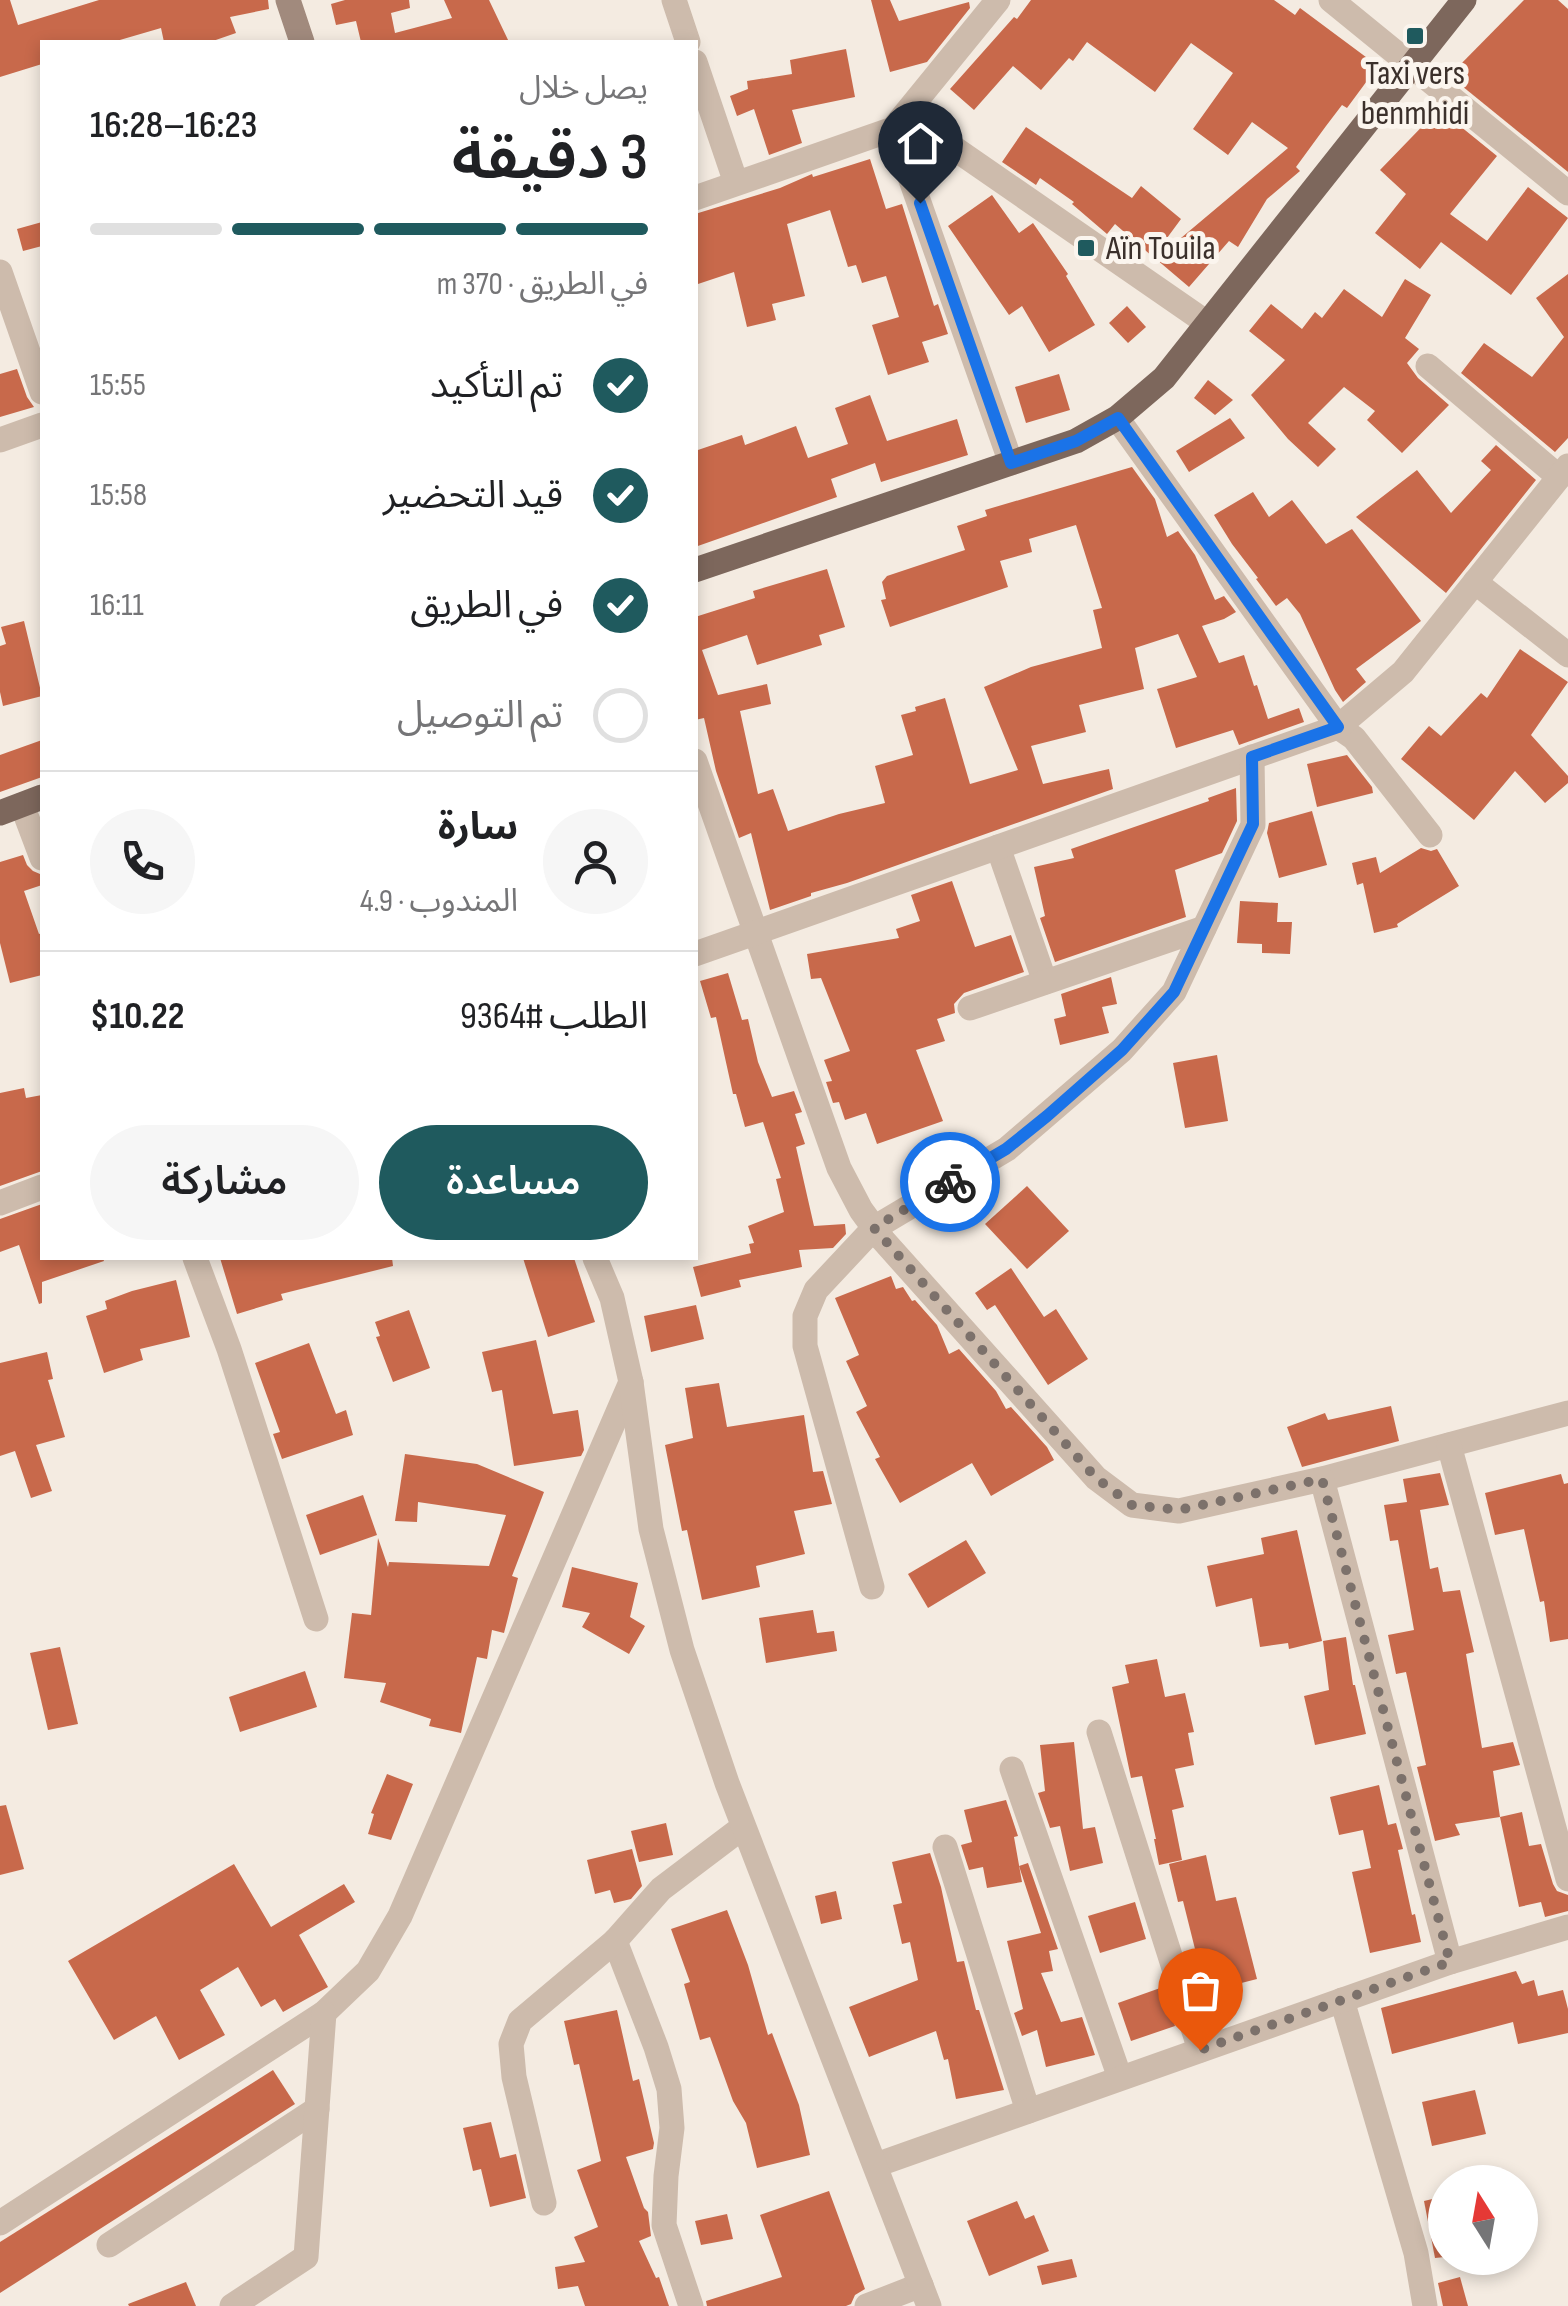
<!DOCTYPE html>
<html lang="ar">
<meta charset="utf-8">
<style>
:root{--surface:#fff;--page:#f6f6f6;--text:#202124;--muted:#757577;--line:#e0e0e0;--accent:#1f5a5e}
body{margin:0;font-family:"Sofia Sans Condensed","Noto Sans Arabic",sans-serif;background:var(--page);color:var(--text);direction:rtl;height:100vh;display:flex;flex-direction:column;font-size:38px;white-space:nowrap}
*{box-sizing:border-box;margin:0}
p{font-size:32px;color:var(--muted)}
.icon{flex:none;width:55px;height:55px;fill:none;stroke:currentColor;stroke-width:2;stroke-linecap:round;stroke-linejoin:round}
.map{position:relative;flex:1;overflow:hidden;direction:ltr}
.panel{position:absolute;left:40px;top:40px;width:658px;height:1220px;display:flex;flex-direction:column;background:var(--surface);border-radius:0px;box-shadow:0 5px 15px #0003;direction:rtl}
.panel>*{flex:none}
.needle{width:65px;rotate:349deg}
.fabs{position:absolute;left:1428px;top:2165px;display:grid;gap:20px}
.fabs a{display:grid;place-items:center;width:110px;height:110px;border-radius:50%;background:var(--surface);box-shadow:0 5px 15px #0003;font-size:50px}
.pin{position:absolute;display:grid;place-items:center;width:85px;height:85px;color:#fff;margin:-102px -42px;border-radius:50% 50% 50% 0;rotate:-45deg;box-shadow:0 0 10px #0007}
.pin .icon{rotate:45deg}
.courier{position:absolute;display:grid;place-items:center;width:100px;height:100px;margin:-50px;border:8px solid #1a73e8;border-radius:50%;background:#fff;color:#222;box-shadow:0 2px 12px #0007}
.head em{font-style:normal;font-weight:600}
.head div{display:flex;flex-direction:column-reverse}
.head{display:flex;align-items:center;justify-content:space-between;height:170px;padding:0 50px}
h1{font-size:65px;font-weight:600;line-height:75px}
.bar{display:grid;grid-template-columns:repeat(4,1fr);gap:15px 10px;align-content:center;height:120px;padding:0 50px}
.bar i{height:12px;border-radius:8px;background:var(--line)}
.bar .current{background:var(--accent)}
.bar p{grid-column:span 4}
.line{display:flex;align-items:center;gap:25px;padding:0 50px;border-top:2px solid var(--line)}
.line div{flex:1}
.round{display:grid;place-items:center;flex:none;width:105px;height:105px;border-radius:52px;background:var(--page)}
ol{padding:0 50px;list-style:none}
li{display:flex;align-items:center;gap:30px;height:110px}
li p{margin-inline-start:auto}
li .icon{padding:10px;border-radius:50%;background:var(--accent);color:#fff;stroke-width:4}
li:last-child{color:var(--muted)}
li i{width:55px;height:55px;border:5px solid var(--line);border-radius:50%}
.button{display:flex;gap:20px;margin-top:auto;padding:20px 50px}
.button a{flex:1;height:115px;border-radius:60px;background:var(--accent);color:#fff;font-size:40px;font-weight:600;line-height:115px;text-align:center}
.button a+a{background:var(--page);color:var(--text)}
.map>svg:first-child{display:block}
.building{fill:#c8694b}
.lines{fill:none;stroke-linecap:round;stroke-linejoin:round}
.minor{stroke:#cdbbac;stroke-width:25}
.tertiary{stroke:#cdbbac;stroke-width:25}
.secondary{stroke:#a18a7d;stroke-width:25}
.primary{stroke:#7d675c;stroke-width:25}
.done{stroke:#7c716b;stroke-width:10;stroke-dasharray:0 18}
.route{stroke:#1a73e8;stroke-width:12}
.poi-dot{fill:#1f5a5e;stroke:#fbf5ee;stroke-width:4}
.labels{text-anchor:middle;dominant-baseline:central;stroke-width:10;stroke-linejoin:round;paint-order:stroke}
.poi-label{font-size:35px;fill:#3b302b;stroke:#fbf5ee}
</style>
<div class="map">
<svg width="1568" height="2306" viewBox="0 0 1568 2306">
<rect width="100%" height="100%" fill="#f4ebe1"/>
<g class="building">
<path d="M0 0H10L18 25 99 0H268L269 9 230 17 236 33 210 42H164L161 28 113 42H42V64L0 77Z"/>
<path d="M345 0H409L410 8 391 13 395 33 452 18 444 0H489L509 42H361L356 21 336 25 331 4Z"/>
<path d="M871 0H890L899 21 969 2 970 8 927 62 890 72Z"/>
<path d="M1031 0H1274L1295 15 1300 8 1378 66 1347 108 1342 105 1326 126 1296 167 1300 171 1267 199 1238 247 1229 241 1189 287 1156 259 1288 148 1252 122 1228 155 1193 129 1233 73 1191 43 1155 92 1087 42 1073 61 1069 58 1041 90 1013 66 974 110 950 89 1014 17 1017 19Z"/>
<path d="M1524 0H1558L1568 9V172L1462 86 1451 74Z"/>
<path d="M846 49 855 97 792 110 802 143 769 155 754 109 737 116 730 96 748 89 747 81 792 74 790 60Z"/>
<path d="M1439 109 1497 156 1450 214 1487 241 1528 187 1568 218 1511 295 1441 242 1420 269 1375 233 1406 194 1380 170Z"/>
<path d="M1026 127 1132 198 1141 186 1181 219 1153 257 1115 224 1107 234 1072 204 1074 202 1040 178 1036 185 1002 162Z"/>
<path d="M870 159 886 209 902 204 934 306 938 304 948 334 922 342 929 362 888 375 872 325 899 317 886 276 862 283 856 265 848 267 830 210 787 224 805 296 772 304 776 320 747 327 734 272 695 285V214L780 188 812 174 813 177Z"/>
<path d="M992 195 1019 233 1033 223 1068 274 1066 276 1095 325 1049 352 1022 306 1009 315 948 226Z"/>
<path d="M42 222V246L23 251 17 229Z"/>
<path d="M1568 274V438L1555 452 1461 373 1484 343 1532 377 1564 337 1536 298Z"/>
<path d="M1405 279 1431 295 1405 338 1419 349 1407 363 1418 378 1449 405 1402 453 1367 420 1375 411 1344 387 1308 423 1336 449 1318 467 1288 439 1251 395 1285 360 1249 331 1271 304 1302 329 1315 312 1322 318 1344 289 1382 317Z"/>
<path d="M1127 306 1146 327 1128 343 1109 323Z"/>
<path d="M17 369 27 397 34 407 0 417V374Z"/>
<path d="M1059 374 1070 410 1026 423 1015 387Z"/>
<path d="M1208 380 1233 400 1215 415 1194 398Z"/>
<path d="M870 395 887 441 957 419 968 455 881 482 875 463 831 479 837 497 695 547V451L742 435 745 445 796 426 808 458 848 444 835 408Z"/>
<path d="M1230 418 1245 438 1189 472 1176 451Z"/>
<path d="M1496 445 1536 480 1446 593 1356 517 1417 470 1451 513 1491 470 1481 461Z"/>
<path d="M1132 467 1155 499 1167 537 1178 531 1195 555 1215 600 1224 596 1236 612 1224 619 1202 626 1219 663 1244 655 1254 686 1257 685 1268 719 1299 708 1304 722 1239 745 1233 730 1176 748 1157 689 1197 677 1178 634 1135 648 1144 689 1079 705 1086 732 1031 746 1043 784 1109 769 1113 789 847 883 811 893V896L770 910 751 833 739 838 716 771 704 718 695 720V617L755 598 753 591 827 569 845 627 819 635 822 645 757 665 747 635 702 650 718 695 767 684 771 704 740 711 758 794 773 789 788 831 839 814 885 803 875 766 913 755 901 715 916 711 915 707 945 698 970 784 1018 770 984 687 1031 667 1102 648 1093 610 1102 608 1076 525 1029 539 1032 552 1000 561 1008 587 890 627 881 600 886 599 882 582 887 576 965 550 957 526 987 516 985 510Z"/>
<path d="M1253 492 1269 517 1292 500 1326 544 1352 529 1421 621 1356 669 1366 682 1343 702 1335 690 1300 614 1287 598 1276 606 1256 579 1258 578 1232 544 1214 515Z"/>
<path d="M24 621 42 696 3 706 0 692V646L6 644 1 627Z"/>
<path d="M1520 649 1568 682 1531 735 1568 776V783L1545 803 1515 771 1474 820 1401 759 1429 726 1441 736 1481 693 1487 698Z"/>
<path d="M42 740V777L0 792V755Z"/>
<path d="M1347 755 1372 787 1373 793 1317 807 1307 764Z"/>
<path d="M1236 788 1237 821 1222 853 1175 870 1186 917 1055 962 1040 918 1045 916 1034 867 1074 858 1071 849 1209 801 1208 798Z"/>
<path d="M1312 811 1327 865 1279 878 1267 833 1269 823Z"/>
<path d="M1421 848 1431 851 1437 849 1459 886 1397 924 1398 927 1374 933 1363 883 1357 885 1352 863 1376 857 1380 873Z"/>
<path d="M23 855 27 865 33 871 40 874 42 881V885L24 891 39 934 42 933V975L10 983 0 943V862Z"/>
<path d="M952 881 975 947 1011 935 1024 972 964 993 954 1004 955 1013 937 1019 945 1041 916 1050 943 1121 877 1144 866 1113 845 1120 839 1102 833 1103 826 1082 832 1081 824 1060 850 1051 821 978 811 979 807 954 899 938 896 929 920 921 911 895Z"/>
<path d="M1240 901 1278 903 1277 922H1292L1290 954 1262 953V944L1237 943Z"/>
<path d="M728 973 742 1020 748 1019 758 1062 772 1097 794 1091 802 1112 795 1114 805 1144 796 1147 814 1226 845 1224 846 1234 833 1248 799 1250 802 1267 739 1280 741 1287 701 1297 693 1267 751 1253 749 1244 754 1243 748 1226 784 1212 776 1179 781 1178 763 1122 745 1127 736 1094H733L716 1017 711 1018 700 981Z"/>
<path d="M1111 977 1117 1004 1102 1007 1109 1033 1060 1045 1054 1019 1066 1016 1061 994Z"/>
<path d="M1217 1055 1228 1121 1185 1128 1173 1063Z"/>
<path d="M24 1088 26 1098 42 1095V1171L0 1186V1093Z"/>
<path d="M1027 1186 1069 1231 1027 1269 985 1224Z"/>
<path d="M42 1204V1258H103L104 1261 42 1282V1303L39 1304 19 1245 0 1252V1219Z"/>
<path d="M220 1258H392L393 1266 281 1294 283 1300 237 1314Z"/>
<path d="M523 1258H574L595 1322 548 1337Z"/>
<path d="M1011 1268 1044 1317 1056 1309 1088 1359 1048 1385 995 1305 987 1310 975 1293Z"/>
<path d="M891 1276 896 1289 903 1287 912 1301 915 1300 937 1325 949 1354 959 1349 996 1391 1006 1409 1011 1407 1047 1447 1054 1460 991 1496 972 1463 900 1503 875 1459 880 1457 856 1412 867 1406 846 1361 859 1355 835 1298Z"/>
<path d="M176 1280 190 1337 140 1349 143 1360 104 1373 86 1316 107 1309 105 1301 132 1291Z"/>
<path d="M696 1305 704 1339 651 1352 644 1316Z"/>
<path d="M409 1310 430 1368 393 1382 376 1337 380 1336 375 1322Z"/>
<path d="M536 1340 553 1414 578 1410 584 1450 581 1456 514 1466 502 1390 492 1392 482 1352Z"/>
<path d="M309 1343 336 1414 346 1410 353 1435 282 1459 273 1434 280 1432 255 1363Z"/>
<path d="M47 1352 53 1379 48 1380 65 1437 36 1445 52 1491 31 1498 15 1451 0 1456V1363Z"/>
<path d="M719 1383 727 1427 804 1415 813 1472 823 1471 832 1504 794 1511 805 1554 756 1566 760 1587 702 1600 687 1530 682 1531 665 1445 693 1438 685 1388Z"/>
<path d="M1391 1406 1399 1441 1302 1467 1287 1427 1325 1413 1328 1420Z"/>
<path d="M405 1454 477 1464 544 1492 512 1576 518 1578 504 1633 492 1630 487 1659 477 1657 461 1733 429 1726 431 1719 380 1702 386 1683 344 1678 352 1613 371 1615 378 1538 388 1567 389 1562 489 1566 506 1515 418 1502 417 1522 395 1521Z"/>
<path d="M1440 1473 1449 1505 1420 1510 1430 1569 1438 1567 1443 1592 1460 1590 1474 1652 1466 1654 1482 1748 1513 1742 1520 1765 1493 1771 1500 1817 1522 1812 1529 1846 1541 1844 1553 1884 1557 1891 1568 1895V1911L1545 1917 1541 1902 1519 1907 1500 1817 1455 1824 1460 1835 1435 1841 1417 1767 1426 1765 1406 1672 1396 1674 1388 1635 1414 1630 1398 1540 1390 1541 1384 1505 1407 1502 1403 1479Z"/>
<path d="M1561 1474 1564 1484 1568 1483V1639L1550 1642 1544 1601 1540 1602 1524 1529 1495 1535 1485 1493Z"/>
<path d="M363 1495 377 1535 320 1555 306 1515Z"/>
<path d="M1297 1530 1322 1641 1289 1649 1288 1643 1260 1647 1252 1598 1216 1607 1207 1566 1264 1554 1261 1538Z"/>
<path d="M966 1540 986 1573 928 1608 908 1574Z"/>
<path d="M572 1567 638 1583 630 1617 645 1626 629 1654 582 1627 590 1613 562 1607Z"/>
<path d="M813 1610 817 1633 834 1631 837 1651 766 1663 759 1618Z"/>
<path d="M1346 1637 1353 1685H1355L1366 1734 1315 1745 1304 1696 1329 1690 1323 1641Z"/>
<path d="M60 1647 78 1724 48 1730 30 1653Z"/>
<path d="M1157 1659 1165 1697 1185 1693 1194 1732 1188 1733 1194 1765 1175 1769 1184 1807 1172 1810 1182 1860 1159 1865 1154 1839H1156L1142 1776 1131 1778 1112 1687 1129 1683 1125 1665Z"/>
<path d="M305 1671 317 1707 240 1732 229 1697Z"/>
<path d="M1074 1742 1083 1829 1095 1827 1103 1863 1070 1871 1060 1826 1050 1828 1038 1793 1045 1791 1040 1745Z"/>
<path d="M387 1774 413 1784 391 1840 368 1834 374 1814 371 1813Z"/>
<path d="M1379 1785 1388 1825 1396 1823 1403 1849 1398 1850 1412 1915 1415 1914 1421 1942 1370 1953 1352 1872 1371 1868 1363 1830 1339 1835 1330 1797Z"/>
<path d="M1006 1800 1018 1836 1014 1837 1022 1882 987 1888 983 1867 969 1870 961 1845 972 1842 964 1810Z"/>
<path d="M6 1805 24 1869 0 1875V1806Z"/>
<path d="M666 1823 673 1855 639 1862 631 1831Z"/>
<path d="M632 1849 642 1886 631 1899 614 1903 610 1890 595 1894 587 1860Z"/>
<path d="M930 1853 941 1887 957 1962 964 1961 976 2010H979L1004 2090 956 2099 948 2059 944 2060 936 2031 869 2057 849 2007 918 1980 910 1942 902 1944 893 1905 902 1903 892 1862Z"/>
<path d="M1206 1855 1216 1901 1236 1897 1257 1979 1210 1991 1200 1951 1196 1953 1183 1901 1178 1902 1169 1864Z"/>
<path d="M1028 1863 1058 1949 1049 1951 1053 1971 1041 1973 1061 2022 1082 2017 1095 2055 1046 2067 1037 2030 1022 2036 1014 2013 1023 2009 1007 1941 1041 1933 1019 1866Z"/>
<path d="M234 1864 271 1927 344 1884 355 1902 299 1935 328 1987 283 2012 275 1999 261 2007 238 1967 200 1990 225 2035 179 2060 156 2016 114 2040 68 1961Z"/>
<path d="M836 1891 842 1919 821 1924 815 1896Z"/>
<path d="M1135 1902 1146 1939 1100 1953 1088 1916Z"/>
<path d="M727 1910 748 1965 768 2035 772 2033 799 2105 810 2155 757 2168 746 2123 733 2101 710 2037 700 2040 684 1984 690 1982 671 1929Z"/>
<path d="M1516 1971 1522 1984 1534 1980 1538 1996 1563 1990 1568 2009V2033L1518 2044 1513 2022 1392 2054 1381 2008Z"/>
<path d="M1163 1987 1175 2026 1131 2041 1118 2003Z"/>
<path d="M617 2010 633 2081 639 2079 654 2143 653 2149 626 2157 644 2208 648 2212 651 2236 639 2241 656 2278 659 2277 669 2306H585L578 2286 558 2289 555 2267 585 2262 574 2237 598 2227 577 2170 601 2161 579 2064 574 2065 564 2021Z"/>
<path d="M273 2070 295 2104 0 2293V2242Z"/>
<path d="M1475 2090 1486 2134 1432 2146 1422 2102Z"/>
<path d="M491 2122 500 2158 516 2154 526 2198 490 2207 481 2169 473 2171 463 2128Z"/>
<path d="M829 2191 865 2289 855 2295 851 2304 846 2306H707L706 2301 782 2277 760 2215Z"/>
<path d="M1445 2196V2257L1435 2258 1424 2201Z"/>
<path d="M1017 2201 1025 2219 1034 2215 1049 2251 989 2276 967 2221Z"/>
<path d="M727 2214 733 2239 701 2245 695 2221Z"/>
<path d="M1072 2259 1077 2277 1042 2285 1037 2266Z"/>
<path d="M1460 2277 1468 2306H1443L1438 2283Z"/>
<path d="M186 2282 196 2306H129L128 2304Z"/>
</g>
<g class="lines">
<g class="minor">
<path d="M674 0 688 42"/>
<path d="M1331 0 1568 193"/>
<path d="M695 62 736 183"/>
<path d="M906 115 1207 323"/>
<path d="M893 129 1011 463"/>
<path d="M695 198 893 129 998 0"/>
<path d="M0 272 42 392"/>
<path d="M1428 366 1559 477"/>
<path d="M1117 418 1338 727 1354 738 1430 835"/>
<path d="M0 440 42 425"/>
<path d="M1475 582 1568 655"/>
<path d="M695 761 839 1168 861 1210 883 1240 1096 1478 1132 1505 1179 1511 1322 1479 1568 1413"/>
<path d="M22 805 42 858"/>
<path d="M998 847 1045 982"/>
<path d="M695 954 1338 727 1403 672 1568 466"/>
<path d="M970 1008 1204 928"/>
<path d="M0 1203 42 1187"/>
<path d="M195 1258 229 1349 316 1619"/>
<path d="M1449 1445 1568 1879"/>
<path d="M1322 1479 1450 1962"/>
<path d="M872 1587 805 1346V1316L816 1290 874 1228 1007 1149 1122 1050 1174 992 1253 825 1252 757"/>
<path d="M1099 1732 1200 2050"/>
<path d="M1012 1769 1120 2078"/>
<path d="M945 1847 1028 2111"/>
<path d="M615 1941 656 2047 669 2089 672 2128 666 2176 664 2225 691 2306"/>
<path d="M1342 2000 1416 2253 1425 2306"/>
<path d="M876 2165 1450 1962 1568 1927"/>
<path d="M544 2203 514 2077 511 2044 520 2021 615 1941 661 1889 743 1827"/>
<path d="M0 2223 324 2013 368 1971 400 1916 631 1382"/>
<path d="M109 2245 317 2109"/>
<path d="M232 2306 306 2257 324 2013"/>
<path d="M867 2306 921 2285"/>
</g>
<path class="tertiary" d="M595 1258 612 1298 631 1382 651 1529 682 1650 727 1783 929 2306"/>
<path class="secondary" d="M288 0 302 42"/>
<g class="primary">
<path d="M695 570 1076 441 1117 418 1164 378 1464 0"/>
<path d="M0 813 42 797"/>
</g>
</g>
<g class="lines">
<path class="done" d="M950 1182 874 1228 1096 1478 1132 1505 1179 1510 1322 1479 1450 1962 1200 2050"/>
<path class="route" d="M920 203 1011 463 1076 441 1118 418 1338 727 1252 757 1253 824 1174 992 1122 1050 1047 1116 1006 1149 950 1182"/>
</g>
<g class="poi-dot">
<rect x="1405" y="26" width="20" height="20" rx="5"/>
<rect x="1076" y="238" width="20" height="20" rx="5"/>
</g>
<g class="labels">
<g class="poi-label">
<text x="1415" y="73">Taxi vers<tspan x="1415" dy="40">benmhidi</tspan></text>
<text x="1106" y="248" text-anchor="start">Aïn Touila</text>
</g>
</g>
</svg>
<div class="fabs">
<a><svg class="needle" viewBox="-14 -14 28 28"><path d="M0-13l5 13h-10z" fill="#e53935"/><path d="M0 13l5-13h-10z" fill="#757577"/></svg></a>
</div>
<div class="pin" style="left:1200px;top:2050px;background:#ea580c"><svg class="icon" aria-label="bag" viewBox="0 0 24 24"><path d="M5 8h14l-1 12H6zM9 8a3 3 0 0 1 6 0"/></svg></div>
<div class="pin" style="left:920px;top:203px;background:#1f2937"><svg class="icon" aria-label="home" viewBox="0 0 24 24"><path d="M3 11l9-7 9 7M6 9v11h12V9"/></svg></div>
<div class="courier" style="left:950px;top:1182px"><svg class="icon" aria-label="bike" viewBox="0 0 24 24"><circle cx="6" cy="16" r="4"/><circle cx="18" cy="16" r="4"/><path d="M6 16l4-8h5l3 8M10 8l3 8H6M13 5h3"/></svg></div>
<section class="panel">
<div class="head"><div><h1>3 دقيقة</h1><p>يصل خلال</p></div><em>16:23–16:28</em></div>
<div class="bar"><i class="current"></i><i class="current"></i><i class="current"></i><i></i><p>في الطريق · 370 m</p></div>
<ol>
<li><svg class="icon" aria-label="check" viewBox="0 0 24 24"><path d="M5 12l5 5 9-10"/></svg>تم التأكيد<p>15:55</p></li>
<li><svg class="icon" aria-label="check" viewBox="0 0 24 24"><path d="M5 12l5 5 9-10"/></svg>قيد التحضير<p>15:58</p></li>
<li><svg class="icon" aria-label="check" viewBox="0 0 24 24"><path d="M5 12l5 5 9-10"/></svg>في الطريق<p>16:11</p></li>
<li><i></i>تم التوصيل</li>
</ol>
<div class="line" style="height:180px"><a class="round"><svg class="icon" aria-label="person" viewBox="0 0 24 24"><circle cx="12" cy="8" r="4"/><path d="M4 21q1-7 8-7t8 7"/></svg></a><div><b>سارة</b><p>المندوب · 4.9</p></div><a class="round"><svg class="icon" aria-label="phone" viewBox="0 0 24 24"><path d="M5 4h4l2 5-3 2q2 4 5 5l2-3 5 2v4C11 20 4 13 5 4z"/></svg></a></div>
<div class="line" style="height:130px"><div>الطلب #9364</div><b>$10.22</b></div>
<div class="button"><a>مساعدة</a><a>مشاركة</a></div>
</section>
</div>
